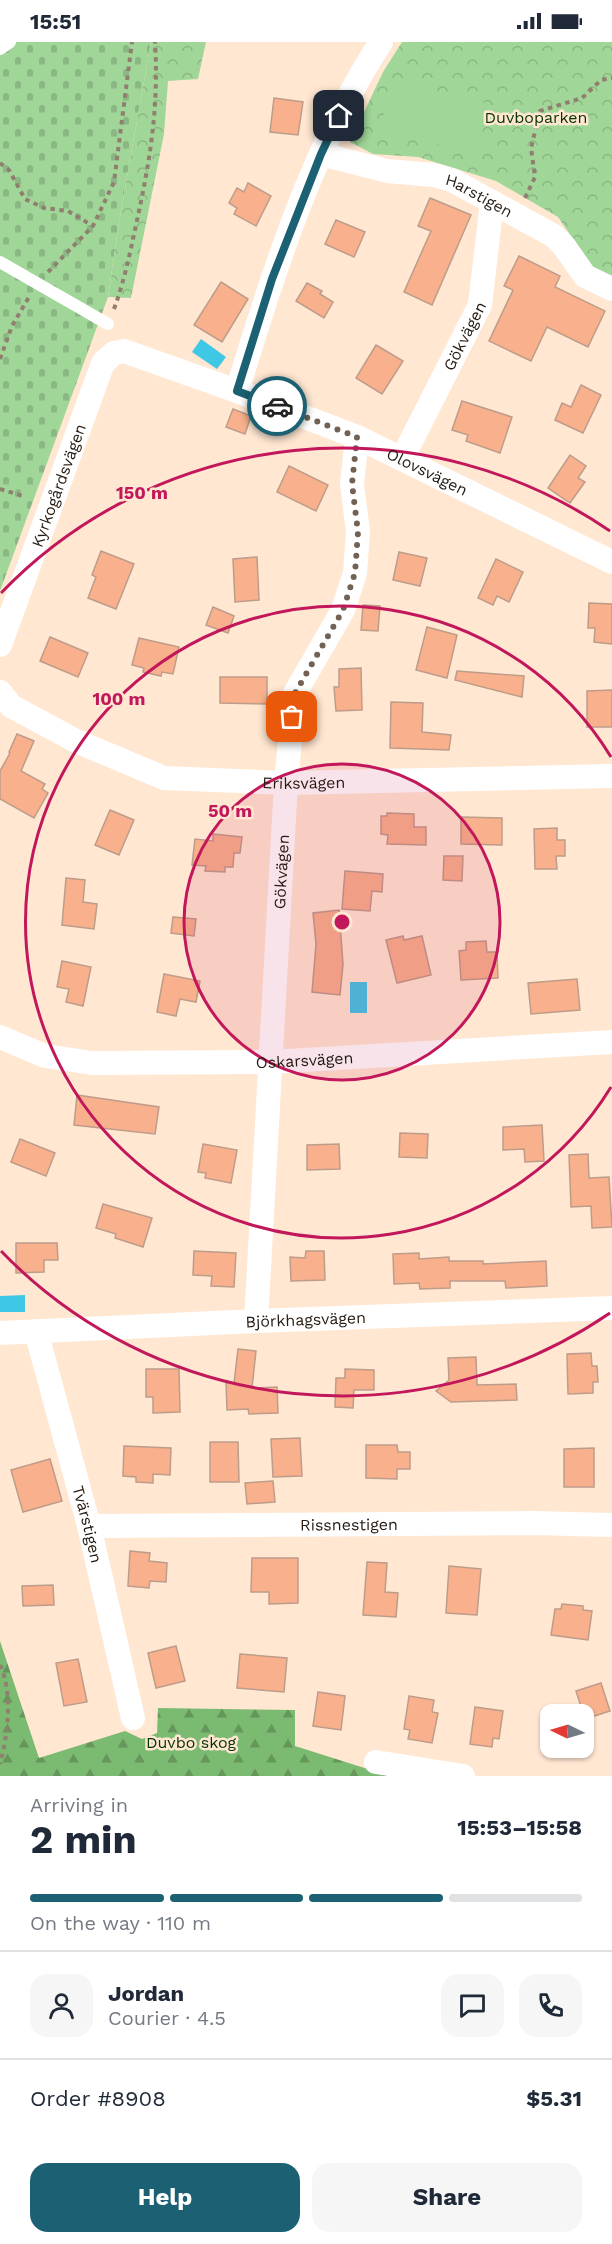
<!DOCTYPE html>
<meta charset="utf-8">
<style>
:root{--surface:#fff;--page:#f6f6f7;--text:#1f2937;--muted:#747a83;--line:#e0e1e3;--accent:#1c6173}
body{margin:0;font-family:"Work Sans",sans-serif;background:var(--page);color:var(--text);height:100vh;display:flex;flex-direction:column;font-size:22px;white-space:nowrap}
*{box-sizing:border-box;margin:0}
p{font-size:20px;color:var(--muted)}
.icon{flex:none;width:33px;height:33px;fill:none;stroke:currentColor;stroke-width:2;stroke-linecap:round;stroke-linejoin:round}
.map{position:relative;height:1734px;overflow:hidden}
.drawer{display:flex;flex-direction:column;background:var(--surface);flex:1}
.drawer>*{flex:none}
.needle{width:39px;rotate:275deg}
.controls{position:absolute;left:540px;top:1662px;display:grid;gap:12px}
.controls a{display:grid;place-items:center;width:54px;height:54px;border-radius:12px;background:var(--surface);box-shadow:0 2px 4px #0004;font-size:30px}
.pin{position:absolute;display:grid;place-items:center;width:51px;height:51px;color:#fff;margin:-26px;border-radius:12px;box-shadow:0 3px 9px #0006}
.courier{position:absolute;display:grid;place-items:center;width:60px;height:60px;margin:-30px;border:4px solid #1c6173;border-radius:50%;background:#fff;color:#222;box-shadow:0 2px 8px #0007}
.headline em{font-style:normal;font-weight:700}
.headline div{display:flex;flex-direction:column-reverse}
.headline{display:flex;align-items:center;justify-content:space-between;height:102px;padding:0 30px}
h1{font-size:39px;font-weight:700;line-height:45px}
.bar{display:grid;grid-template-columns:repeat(4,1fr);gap:9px 6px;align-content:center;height:72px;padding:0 30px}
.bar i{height:8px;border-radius:4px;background:var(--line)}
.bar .active{background:var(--accent)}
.bar p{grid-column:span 4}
.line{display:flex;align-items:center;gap:15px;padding:0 30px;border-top:2px solid var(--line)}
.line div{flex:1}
.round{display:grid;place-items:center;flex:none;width:63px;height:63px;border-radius:18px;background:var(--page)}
.action{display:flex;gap:12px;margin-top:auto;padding:12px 30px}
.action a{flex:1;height:69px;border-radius:18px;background:var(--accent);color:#fff;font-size:24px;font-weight:700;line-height:69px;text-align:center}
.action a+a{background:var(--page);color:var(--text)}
.status{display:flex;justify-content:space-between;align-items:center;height:42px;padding:0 30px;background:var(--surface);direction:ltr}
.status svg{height:16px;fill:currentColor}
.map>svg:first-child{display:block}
.forest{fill:url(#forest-firs)}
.cemetery{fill:url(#cemetery-stones)}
.park{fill:url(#park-crowns)}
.garden{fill:#a1d699}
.water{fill:#3fc7e6}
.building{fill:#f8b18c;stroke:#be9c8a;stroke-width:1.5}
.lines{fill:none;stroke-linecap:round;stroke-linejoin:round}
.path{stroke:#907e6f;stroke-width:4;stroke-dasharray:4.5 4.5;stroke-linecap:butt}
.service{stroke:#fff;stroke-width:12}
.minor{stroke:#fff;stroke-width:24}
.done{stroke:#716255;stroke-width:6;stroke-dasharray:0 10.8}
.route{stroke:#1c6173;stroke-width:8}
.ring{fill:none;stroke:#c2185b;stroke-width:3}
.labels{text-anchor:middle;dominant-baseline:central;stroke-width:5;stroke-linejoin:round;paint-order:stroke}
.park-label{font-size:16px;fill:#073402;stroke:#ffe7d2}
.street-label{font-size:16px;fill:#251a11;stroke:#ffe7d2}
.centre{fill:#c2185b;stroke:#ffe7d2;stroke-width:3}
.ring-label{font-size:18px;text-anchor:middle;font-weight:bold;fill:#c2185b;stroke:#ffe7d2;stroke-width:5;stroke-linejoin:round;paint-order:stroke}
</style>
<div class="status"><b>15:51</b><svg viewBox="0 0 49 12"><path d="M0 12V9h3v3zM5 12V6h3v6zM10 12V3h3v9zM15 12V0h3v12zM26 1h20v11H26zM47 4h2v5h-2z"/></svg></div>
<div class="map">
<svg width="612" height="1734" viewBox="0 0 612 1734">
<defs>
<pattern id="forest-firs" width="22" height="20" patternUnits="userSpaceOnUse" patternTransform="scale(1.5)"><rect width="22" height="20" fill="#7bba71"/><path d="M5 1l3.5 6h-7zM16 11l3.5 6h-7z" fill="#65965b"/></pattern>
<pattern id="cemetery-stones" width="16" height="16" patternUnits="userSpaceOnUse" patternTransform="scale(1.5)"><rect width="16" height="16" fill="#a1d699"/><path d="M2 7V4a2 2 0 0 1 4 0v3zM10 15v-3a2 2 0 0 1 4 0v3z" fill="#8ab783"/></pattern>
<pattern id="park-crowns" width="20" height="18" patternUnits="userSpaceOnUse" patternTransform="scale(1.5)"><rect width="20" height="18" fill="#a1d699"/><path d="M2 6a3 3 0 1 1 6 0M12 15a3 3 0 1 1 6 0" fill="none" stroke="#8ab783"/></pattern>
</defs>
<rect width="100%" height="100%" fill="#ffe7d2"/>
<path class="forest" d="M0 1599 39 1716 125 1689 142 1697 157 1691 158 1666 295 1668V1704L374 1729 400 1734H0Z"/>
<path class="cemetery" d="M0 0H151L120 174 108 255 0 549Z"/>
<g class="park">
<path d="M151 0H206L198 37 168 39 164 92 131 256 108 255 120 174Z"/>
<path d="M402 0H612V236L596 230 558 175 496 139 418 115 373 112 350 100 383 30Z"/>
</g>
<path class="garden" d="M392 38 489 62 477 112 380 88Z"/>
<g class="water">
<path d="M201 297 226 315 217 327 192 310Z"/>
<rect x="350" y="940" width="17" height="31"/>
<path d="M25 1253V1270H0V1254Z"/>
</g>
<g class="building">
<path d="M274 56 303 60 298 93 270 90Z"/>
<path d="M248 141 271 154 256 184 234 172 237 166 229 161 237 146 244 150Z"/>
<path d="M430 156 471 173 432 263 404 250 431 189 418 184Z"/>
<path d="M336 178 365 190 354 215 325 202Z"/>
<path d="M519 214 560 234 555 245 605 269 588 305 547 285 531 319 489 299 513 248 504 244Z"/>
<path d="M221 240 248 257 222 300 194 283Z"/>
<path d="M307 241 322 249 320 252 333 260 324 276 296 259Z"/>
<path d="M376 303 403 319 382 352 356 336Z"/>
<path d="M581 343 601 353 583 391 555 378 562 361 571 365Z"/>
<path d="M462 359 512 375 500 411 466 399 468 393 452 388Z"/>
<path d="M233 367 251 374 245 392 226 385Z"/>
<path d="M570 413 586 424 578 436 585 440 570 461 548 446Z"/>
<path d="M289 424 328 443 316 469 277 450Z"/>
<path d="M101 509 134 522 116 567 88 556 96 535 92 533Z"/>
<path d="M399 510 427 516 420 544 393 538Z"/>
<path d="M257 515 259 558 235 560 233 517Z"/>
<path d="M496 517 523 530 509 560 497 554 493 563 478 556Z"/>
<path d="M589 561 612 562V602L594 600 595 586H588Z"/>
<path d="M363 563 380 564 378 589 361 588Z"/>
<path d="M213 565 234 574 228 591 206 583Z"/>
<path d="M427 585 457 593 447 636 416 628Z"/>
<path d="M50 595 88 611 78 635 40 619Z"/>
<path d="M139 596 179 605 173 632 162 630 161 634 143 630 144 626 132 623Z"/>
<path d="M361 626 362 668 336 669 334 645H339V627Z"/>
<path d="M457 629 524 634 522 655 455 638Z"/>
<path d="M220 635H267V662L220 661Z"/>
<path d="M612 648V685H587V649Z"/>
<path d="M391 660 423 661 422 690 451 693 449 708 390 706Z"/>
<path d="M17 692 34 699 21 729 45 742 42 747 48 751 34 776 0 757V729L10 711 9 710Z"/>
<path d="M110 768 134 778 119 813 95 803Z"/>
<path d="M387 771 414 772V785H426V803L387 802 388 793 381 792V774H387Z"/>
<path d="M461 775 502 776V803L461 802Z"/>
<path d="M557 786V798H565V814H556L557 827H535L534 787Z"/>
<path d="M213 792 242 795 240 811H234L233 825H225V830L205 829 206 824 192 823 195 797 213 799Z"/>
<path d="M444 814H463L462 839 443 838Z"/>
<path d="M345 829 383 832 382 850 372 849 370 869 342 867Z"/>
<path d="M66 836 85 838 83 860 97 862 94 887 62 883Z"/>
<path d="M339 868 343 922 340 953 312 950 316 902 313 871Z"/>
<path d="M173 875 196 877 194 894 171 891Z"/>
<path d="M403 894 404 898 422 894 431 933 397 941 386 898Z"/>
<path d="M486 899 487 910H497L498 936 461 938 459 909 466 908V900Z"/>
<path d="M62 919 91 925 83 964 66 960 69 947 57 945Z"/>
<path d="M164 932 200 939 196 960 180 957 176 974 157 970Z"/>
<path d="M577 937 580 968 531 972 528 941Z"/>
<path d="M77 1053 159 1065 155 1092 74 1083Z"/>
<path d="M542 1083 544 1119 525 1120 524 1107 503 1108V1085Z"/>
<path d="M400 1091 428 1092 427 1116 399 1115Z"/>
<path d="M20 1097 55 1111 46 1134 11 1120Z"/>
<path d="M203 1102 237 1108 231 1141 205 1136 206 1131 198 1130Z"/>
<path d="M339 1102 340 1127 307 1128V1103Z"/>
<path d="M588 1112 589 1136 609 1135 612 1185 592 1186 591 1164 571 1165 569 1113Z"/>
<path d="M103 1162 152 1176 143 1205 115 1196 116 1192 96 1186Z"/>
<path d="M16 1201H57L58 1218H44V1230L16 1231Z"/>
<path d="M194 1209 236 1211 234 1245 211 1244 212 1234 193 1233Z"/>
<path d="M306 1209H324L325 1238 291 1239 290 1215 305 1216Z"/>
<path d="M419 1211V1217L449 1215V1219H483V1222L546 1219 547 1244 506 1246 505 1239H450V1246L420 1247 419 1241 394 1242 393 1212Z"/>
<path d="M238 1307 256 1309 252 1346 277 1345 278 1371 249 1372 248 1367 227 1368 226 1341H234Z"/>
<path d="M591 1311 592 1324H597L598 1340H593V1351L568 1352 567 1312Z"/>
<path d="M476 1315 477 1343 516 1342 517 1358 451 1360 436 1349 449 1338 448 1316Z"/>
<path d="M146 1327H179L180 1370 153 1371V1355H146Z"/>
<path d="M345 1327 374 1328V1348H354L353 1366 335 1365 336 1336H345Z"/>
<path d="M300 1396 302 1434 273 1435 271 1397Z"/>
<path d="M210 1400H238L239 1440H210Z"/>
<path d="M366 1403H397L398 1410H410V1427H397V1437L366 1436Z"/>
<path d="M124 1404 171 1406 170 1433 153 1432V1441L136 1440V1435L123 1434Z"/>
<path d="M594 1406V1445H564V1407Z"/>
<path d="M50 1417 62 1459 23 1470 11 1428Z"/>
<path d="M273 1439 275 1460 247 1462 245 1441Z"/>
<path d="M130 1509 150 1511 149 1519 167 1521 166 1540 150 1539 149 1546 128 1544Z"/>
<path d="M252 1516H298V1561L269 1562V1550H251Z"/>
<path d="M367 1520 387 1521 385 1550 398 1551 396 1575 363 1573Z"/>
<path d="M449 1524 481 1527 477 1573 446 1571Z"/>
<path d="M53 1543 54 1563 23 1564 22 1544Z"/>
<path d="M562 1562 583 1564V1568L592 1569 588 1598 551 1593 555 1567H561Z"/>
<path d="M176 1604 185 1639 156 1646 148 1611Z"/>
<path d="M240 1612 287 1616 284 1650 237 1646Z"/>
<path d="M78 1617 87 1660 64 1664 56 1621Z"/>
<path d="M601 1641 610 1669 585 1677 576 1649Z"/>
<path d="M318 1650 345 1654 341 1688 313 1684Z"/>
<path d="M409 1654 434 1658 432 1670 438 1671 432 1701 408 1697 410 1688 404 1687Z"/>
<path d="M475 1665 503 1669 499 1697 493 1696 492 1705 470 1702Z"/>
</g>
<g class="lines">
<g class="path">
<path d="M0 121 9 128 25 157 44 166 68 169 93 184"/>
<path d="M525 156 535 135 531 106 540 69 582 56 601 38 612 36"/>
<path d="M48 230 93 184 114 140 132 0"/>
<path d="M114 267C124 240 130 211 136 183 150 119 159 66 155 0"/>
<path d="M0 317 12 284 29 255"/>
<path d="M0 447 23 454"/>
<path d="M0 1623C13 1650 8 1693 0 1722"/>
</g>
<g class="service">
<path d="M0 7 10 0"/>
<path d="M0 220 108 282"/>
</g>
<g class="minor">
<path id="s1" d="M321 112 387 129 434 133 452 138 554 194 564 204 585 234 612 247"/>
<path d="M237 349C274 229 312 106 381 0"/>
<path id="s2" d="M402 417 480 263 492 160"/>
<path id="s3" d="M0 603 103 321 114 311 124 309 237 349 357 395 612 520"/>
<path id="s4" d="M0 650 11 664 76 699 164 736 286 741 612 734"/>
<path id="s5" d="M0 995 45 1014 92 1021 270 1020 612 1000"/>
<path id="s6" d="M256 1279 286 741 294 653 343 568 355 531 358 490 352 442 357 395"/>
<path id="s7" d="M36 1289 89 1484 133 1676"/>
<path id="s8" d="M0 1291 256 1279 612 1266"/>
<path id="s9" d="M89 1484 535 1481 609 1483"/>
<path d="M376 1720 463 1734"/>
</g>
</g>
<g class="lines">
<path class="done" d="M277 364 357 395 352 442 358 490 355 531 343 568 294 653 292 675"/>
<path class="route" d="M277 364 237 349 272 237 321 112 339 74"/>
</g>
<circle cx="342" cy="880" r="158" fill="#c2185b" fill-opacity=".12"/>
<g class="ring">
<circle cx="342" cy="880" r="158"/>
<path d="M611 1045A316 316 0 1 1 611 715"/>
<path d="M610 1271A474 474 0 0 1 1 1209M1 551A474 474 0 0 1 610 489"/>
</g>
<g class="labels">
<g class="park-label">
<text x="536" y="75">Duvboparken</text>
<text x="191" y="1700">Duvbo skog</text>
</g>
<g class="street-label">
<text stroke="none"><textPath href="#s1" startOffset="165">Harstigen</textPath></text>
<text stroke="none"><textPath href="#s2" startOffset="138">Gökvägen</textPath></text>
<text stroke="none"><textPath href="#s3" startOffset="652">Olovsvägen</textPath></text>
<text stroke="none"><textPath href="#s3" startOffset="170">Kyrkogårdsvägen</textPath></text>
<text stroke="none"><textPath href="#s4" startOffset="327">Eriksvägen</textPath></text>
<text stroke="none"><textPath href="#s6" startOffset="450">Gökvägen</textPath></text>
<text stroke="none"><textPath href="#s5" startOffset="309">Oskarsvägen</textPath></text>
<text stroke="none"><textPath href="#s8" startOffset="306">Björkhagsvägen</textPath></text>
<text stroke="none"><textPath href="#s7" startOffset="200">Tvärstigen</textPath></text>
<text stroke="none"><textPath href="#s9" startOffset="260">Rissnestigen</textPath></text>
</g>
</g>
<circle cx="342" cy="880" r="9" class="centre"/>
<g class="ring-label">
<text x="142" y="457">150 m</text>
<text x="119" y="663">100 m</text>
<text x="230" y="775">50 m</text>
</g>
</svg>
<div class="controls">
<a><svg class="needle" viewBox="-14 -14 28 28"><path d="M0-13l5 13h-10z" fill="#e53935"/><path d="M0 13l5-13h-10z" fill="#747a83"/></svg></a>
</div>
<div class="pin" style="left:292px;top:675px;background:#ea580c"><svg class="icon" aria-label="bag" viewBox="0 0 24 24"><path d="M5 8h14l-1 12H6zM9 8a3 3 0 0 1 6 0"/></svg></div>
<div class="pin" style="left:339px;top:74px;background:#1f2937"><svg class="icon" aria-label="home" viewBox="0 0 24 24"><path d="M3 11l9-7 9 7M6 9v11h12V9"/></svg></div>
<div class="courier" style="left:277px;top:364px"><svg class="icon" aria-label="car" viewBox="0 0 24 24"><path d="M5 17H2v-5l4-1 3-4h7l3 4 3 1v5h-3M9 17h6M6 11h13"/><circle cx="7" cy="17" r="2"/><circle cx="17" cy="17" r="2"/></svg></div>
</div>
<section class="drawer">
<div class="headline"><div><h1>2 min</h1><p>Arriving in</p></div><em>15:53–15:58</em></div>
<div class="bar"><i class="active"></i><i class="active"></i><i class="active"></i><i></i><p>On the way · 110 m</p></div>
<div class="line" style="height:108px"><a class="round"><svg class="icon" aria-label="person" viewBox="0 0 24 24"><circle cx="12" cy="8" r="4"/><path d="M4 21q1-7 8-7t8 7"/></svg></a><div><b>Jordan</b><p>Courier · 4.5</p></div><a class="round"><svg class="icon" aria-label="chat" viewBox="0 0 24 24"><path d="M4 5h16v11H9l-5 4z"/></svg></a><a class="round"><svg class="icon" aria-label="phone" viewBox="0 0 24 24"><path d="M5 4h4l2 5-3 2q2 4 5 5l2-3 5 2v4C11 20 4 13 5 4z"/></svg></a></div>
<div class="line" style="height:78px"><div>Order #8908</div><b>$5.31</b></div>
<div class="action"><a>Help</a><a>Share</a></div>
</section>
